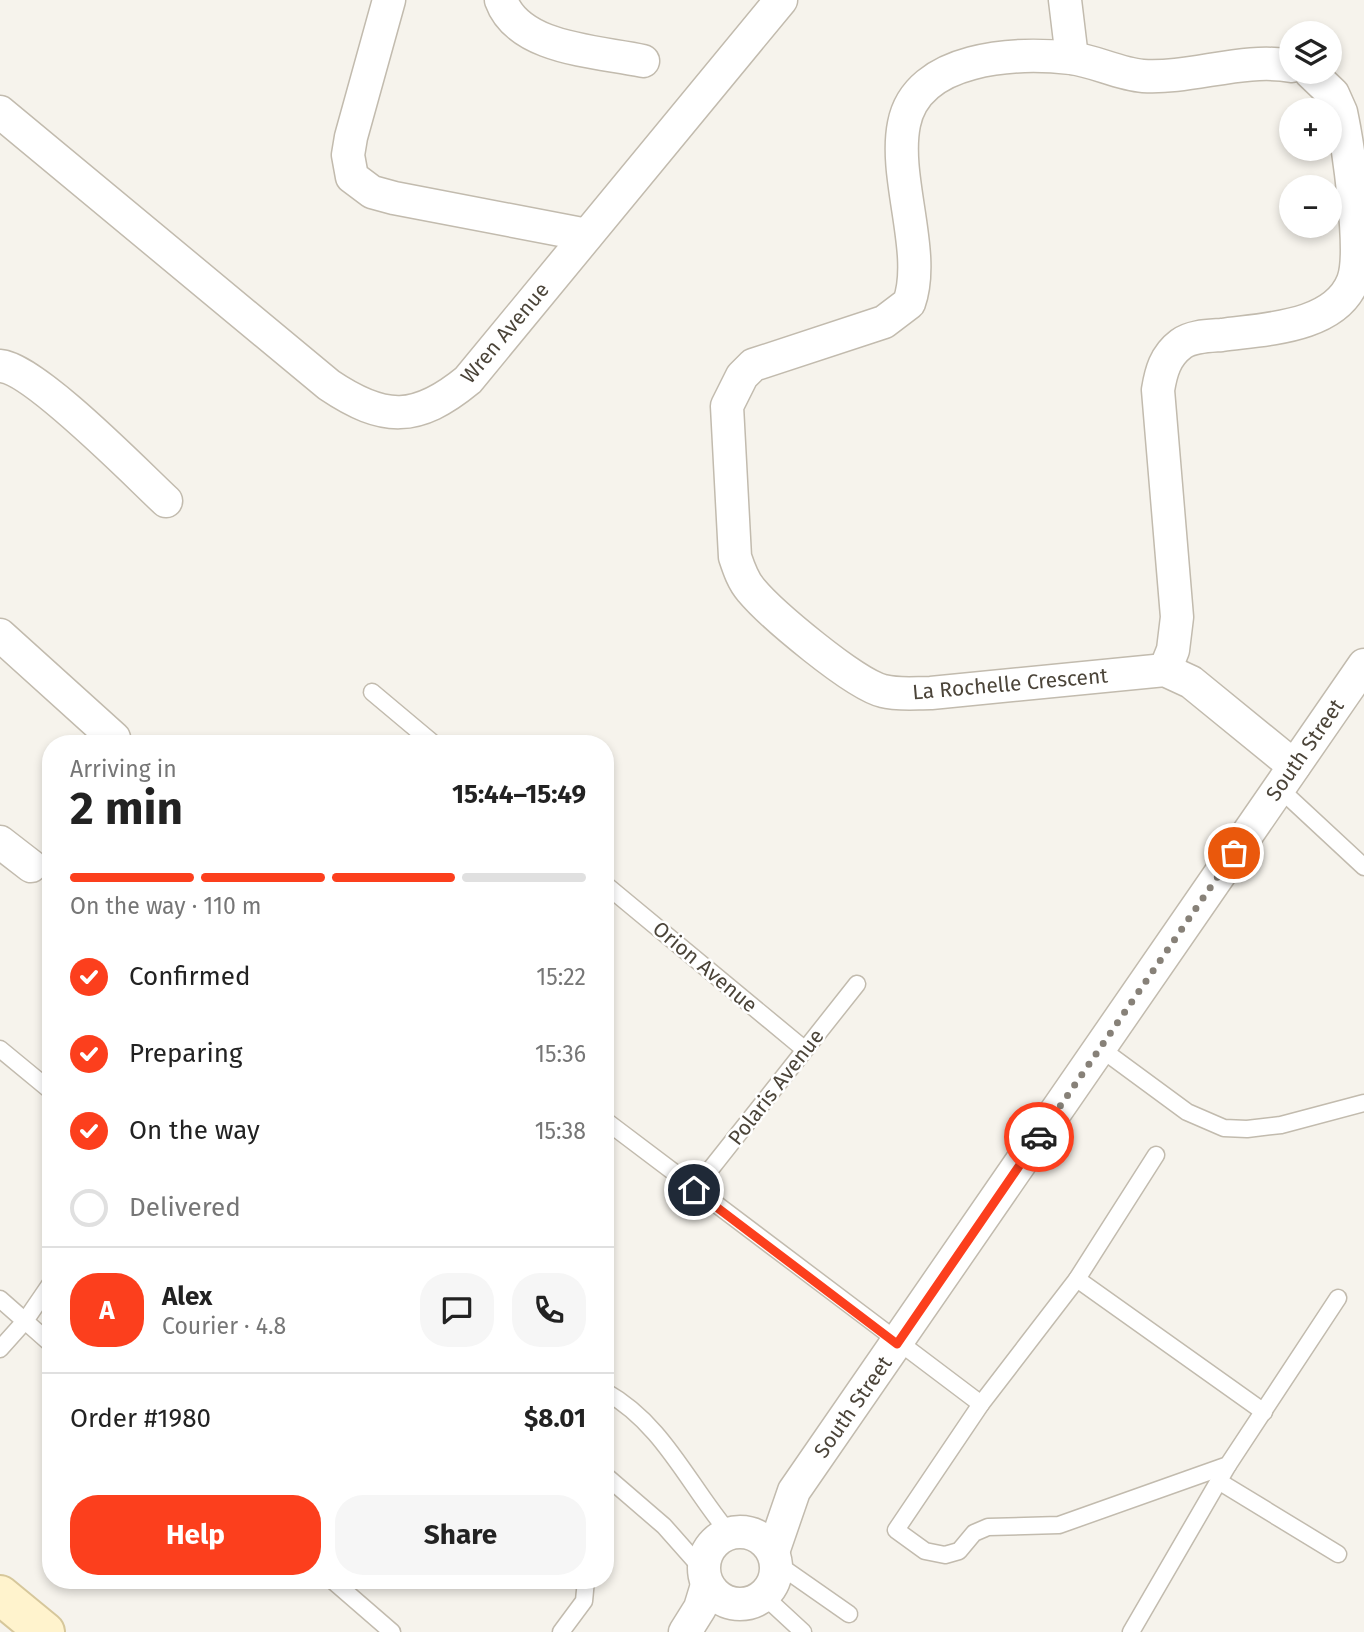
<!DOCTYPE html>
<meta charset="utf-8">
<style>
:root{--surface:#fff;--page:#f6f6f6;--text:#222;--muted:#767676;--line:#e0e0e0;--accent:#fc3f1d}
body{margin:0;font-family:"Fira Sans",sans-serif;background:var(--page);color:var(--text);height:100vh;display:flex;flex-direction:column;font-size:26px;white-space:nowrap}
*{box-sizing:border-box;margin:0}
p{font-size:23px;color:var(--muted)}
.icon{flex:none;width:38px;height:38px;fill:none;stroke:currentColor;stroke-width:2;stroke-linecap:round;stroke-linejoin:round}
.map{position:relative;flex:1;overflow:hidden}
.details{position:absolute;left:42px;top:735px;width:572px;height:854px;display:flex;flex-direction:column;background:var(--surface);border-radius:28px;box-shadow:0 4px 10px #0003}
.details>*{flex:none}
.tools{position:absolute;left:1279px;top:21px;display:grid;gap:14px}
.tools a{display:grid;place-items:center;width:63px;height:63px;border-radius:50%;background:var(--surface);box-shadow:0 4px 10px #0003;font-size:35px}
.pin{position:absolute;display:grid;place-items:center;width:60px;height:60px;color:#fff;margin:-30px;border:4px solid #fff;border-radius:50%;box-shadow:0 2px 7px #0007}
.courier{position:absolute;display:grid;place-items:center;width:70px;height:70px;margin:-35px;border:5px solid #fc3f1d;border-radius:50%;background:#fff;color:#222;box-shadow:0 2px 9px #0007}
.headline em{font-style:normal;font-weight:700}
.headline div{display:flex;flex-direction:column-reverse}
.headline{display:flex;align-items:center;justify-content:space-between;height:119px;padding:0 28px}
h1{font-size:46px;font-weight:700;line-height:52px}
.bar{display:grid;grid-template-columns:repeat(4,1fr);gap:10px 7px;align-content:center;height:84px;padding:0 28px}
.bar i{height:9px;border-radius:5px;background:var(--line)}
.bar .current{background:var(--accent)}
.bar p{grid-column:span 4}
.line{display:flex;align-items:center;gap:18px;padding:0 28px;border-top:2px solid var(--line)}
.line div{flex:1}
.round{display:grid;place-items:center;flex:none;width:74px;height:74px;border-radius:28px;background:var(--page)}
ol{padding:0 28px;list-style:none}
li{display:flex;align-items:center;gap:21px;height:77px}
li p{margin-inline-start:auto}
li .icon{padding:7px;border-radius:50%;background:var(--accent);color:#fff;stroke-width:4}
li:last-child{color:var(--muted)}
li i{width:38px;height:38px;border:4px solid var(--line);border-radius:50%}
.action{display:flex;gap:14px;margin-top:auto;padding:14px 28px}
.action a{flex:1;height:80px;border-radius:28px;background:var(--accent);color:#fff;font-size:28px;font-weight:700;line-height:80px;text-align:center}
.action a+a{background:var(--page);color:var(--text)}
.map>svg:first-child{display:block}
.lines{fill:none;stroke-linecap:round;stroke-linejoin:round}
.lane-casing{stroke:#c2bbae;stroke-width:19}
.street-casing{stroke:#c2bbae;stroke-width:35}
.secondary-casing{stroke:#d6c79b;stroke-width:42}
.lane{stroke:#fff;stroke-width:16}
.street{stroke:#fff;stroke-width:32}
.secondary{stroke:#fff3cd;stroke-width:38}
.done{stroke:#878178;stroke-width:7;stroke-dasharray:0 12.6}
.route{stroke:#fc3f1d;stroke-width:9}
.labels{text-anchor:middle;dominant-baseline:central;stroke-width:5;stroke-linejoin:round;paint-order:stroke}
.street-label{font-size:21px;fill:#4b4439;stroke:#fff}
</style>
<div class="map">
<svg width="1364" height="1632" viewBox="0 0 1364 1632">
<rect width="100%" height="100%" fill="#f6f3ec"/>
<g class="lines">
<defs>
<g id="lane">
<path d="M372 692 434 744"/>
<path d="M1279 788 1364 867"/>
<path d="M606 885 804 1049"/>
<path d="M1100 1048 1187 1112 1224 1128 1247 1129 1281 1125 1364 1103"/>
<path d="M0 1049 51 1091"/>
<path d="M606 1121 981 1404"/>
<path d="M1156 1155 1077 1279 981 1404 896 1530 925 1551 945 1555 959 1551 974 1533 988 1527 1059 1525 1228 1465 1338 1298"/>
<path d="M694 1190 857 984"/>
<path d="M1077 1279 1264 1412"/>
<path d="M51 1283 25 1321 51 1344"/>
<path d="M0 1299 25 1321 0 1349"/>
<path d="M606 1392C663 1424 688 1484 729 1533"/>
<path d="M606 1476 664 1526 703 1570"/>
<path d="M1220 1482 1338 1554"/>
<path d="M776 1563 849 1614"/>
<path d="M332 1580 392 1632"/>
<path d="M764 1596 803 1632"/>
<path d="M561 1632 584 1601 586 1580"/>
<path d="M1131 1632 1228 1465"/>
</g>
<g id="street">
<path d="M389 0 351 137 348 155 352 177 372 192 394 198 587 235"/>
<path d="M501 0C519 50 598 51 643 61"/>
<path d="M1065 0 1072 58"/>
<path d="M1292 66C1243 57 1192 79 1143 76 1119 74 1095 61 1071 58 1016 52 917 56 904 124 893 178 927 253 909 303L884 322 753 365 742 376 727 406 735 557C739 569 743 581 751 590 771 614 854 684 883 691 898 695 915 693 931 693L1165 670 1191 682 1294 766"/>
<path d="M0 112 329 385C384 422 417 422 468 380L781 0"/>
<path d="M0 366C34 368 137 474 166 501"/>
<path d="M0 635 114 738"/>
<path d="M1165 670 1173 650 1177 617 1158 390C1161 372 1165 356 1181 344 1192 336 1208 336 1222 335 1264 329 1335 328 1353 281 1364 252 1348 145 1341 112L1333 94 1310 72"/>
<path d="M0 842 31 866"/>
<circle cx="740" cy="1568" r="36"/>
<path d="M773 1552 794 1491 1364 665"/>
<path d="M685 1632 700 1608 707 1585"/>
</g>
<path id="secondary" d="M0 1595 45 1632"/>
</defs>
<use href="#lane" class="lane-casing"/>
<use href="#street" class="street-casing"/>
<use href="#secondary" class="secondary-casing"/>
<use href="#lane" class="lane"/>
<use href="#street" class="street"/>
<use href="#secondary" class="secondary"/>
</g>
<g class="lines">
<path class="done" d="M1039 1137 1234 853"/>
<path class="route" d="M694 1190 897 1344 1039 1137"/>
</g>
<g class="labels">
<g class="street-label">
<text transform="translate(505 333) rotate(-50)">Wren Avenue</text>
<text transform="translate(1010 684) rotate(-5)">La Rochelle Crescent</text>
<text transform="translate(1305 750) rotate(-55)">South Street</text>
<text transform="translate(705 967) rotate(40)">Orion Avenue</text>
<text transform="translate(776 1087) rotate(-52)">Polaris Avenue</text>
<text transform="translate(853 1407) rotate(-55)">South Street</text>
</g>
</g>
</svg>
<div class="tools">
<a><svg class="icon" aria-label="layers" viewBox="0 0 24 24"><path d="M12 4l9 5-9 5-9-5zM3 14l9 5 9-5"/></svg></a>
<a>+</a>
<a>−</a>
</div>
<div class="pin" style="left:1234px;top:853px;background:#ea580c"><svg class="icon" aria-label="bag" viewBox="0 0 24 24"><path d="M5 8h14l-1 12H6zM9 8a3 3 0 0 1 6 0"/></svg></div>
<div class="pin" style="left:694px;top:1190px;background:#1f2937"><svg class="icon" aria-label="home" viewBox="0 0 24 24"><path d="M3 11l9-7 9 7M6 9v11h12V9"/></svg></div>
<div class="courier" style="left:1039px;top:1137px"><svg class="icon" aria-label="car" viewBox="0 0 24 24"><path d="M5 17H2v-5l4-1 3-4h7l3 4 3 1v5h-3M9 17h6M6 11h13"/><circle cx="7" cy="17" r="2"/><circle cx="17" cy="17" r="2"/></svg></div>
<section class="details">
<div class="headline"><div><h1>2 min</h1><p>Arriving in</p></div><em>15:44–15:49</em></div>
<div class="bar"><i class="current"></i><i class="current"></i><i class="current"></i><i></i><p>On the way · 110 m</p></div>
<ol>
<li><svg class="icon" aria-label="check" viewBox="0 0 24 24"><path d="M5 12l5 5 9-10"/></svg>Confirmed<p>15:22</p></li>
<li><svg class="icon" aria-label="check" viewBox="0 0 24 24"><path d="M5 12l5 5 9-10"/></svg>Preparing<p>15:36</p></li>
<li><svg class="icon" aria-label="check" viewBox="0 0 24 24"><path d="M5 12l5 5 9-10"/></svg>On the way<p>15:38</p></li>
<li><i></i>Delivered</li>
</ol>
<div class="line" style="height:126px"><b class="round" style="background:var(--accent);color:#fff">A</b><div><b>Alex</b><p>Courier · 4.8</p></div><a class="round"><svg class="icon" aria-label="chat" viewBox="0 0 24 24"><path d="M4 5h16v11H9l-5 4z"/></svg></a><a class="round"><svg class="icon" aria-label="phone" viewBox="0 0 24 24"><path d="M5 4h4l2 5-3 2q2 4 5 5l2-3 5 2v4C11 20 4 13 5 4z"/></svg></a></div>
<div class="line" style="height:91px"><div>Order #1980</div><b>$8.01</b></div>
<div class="action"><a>Help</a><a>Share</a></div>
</section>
</div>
